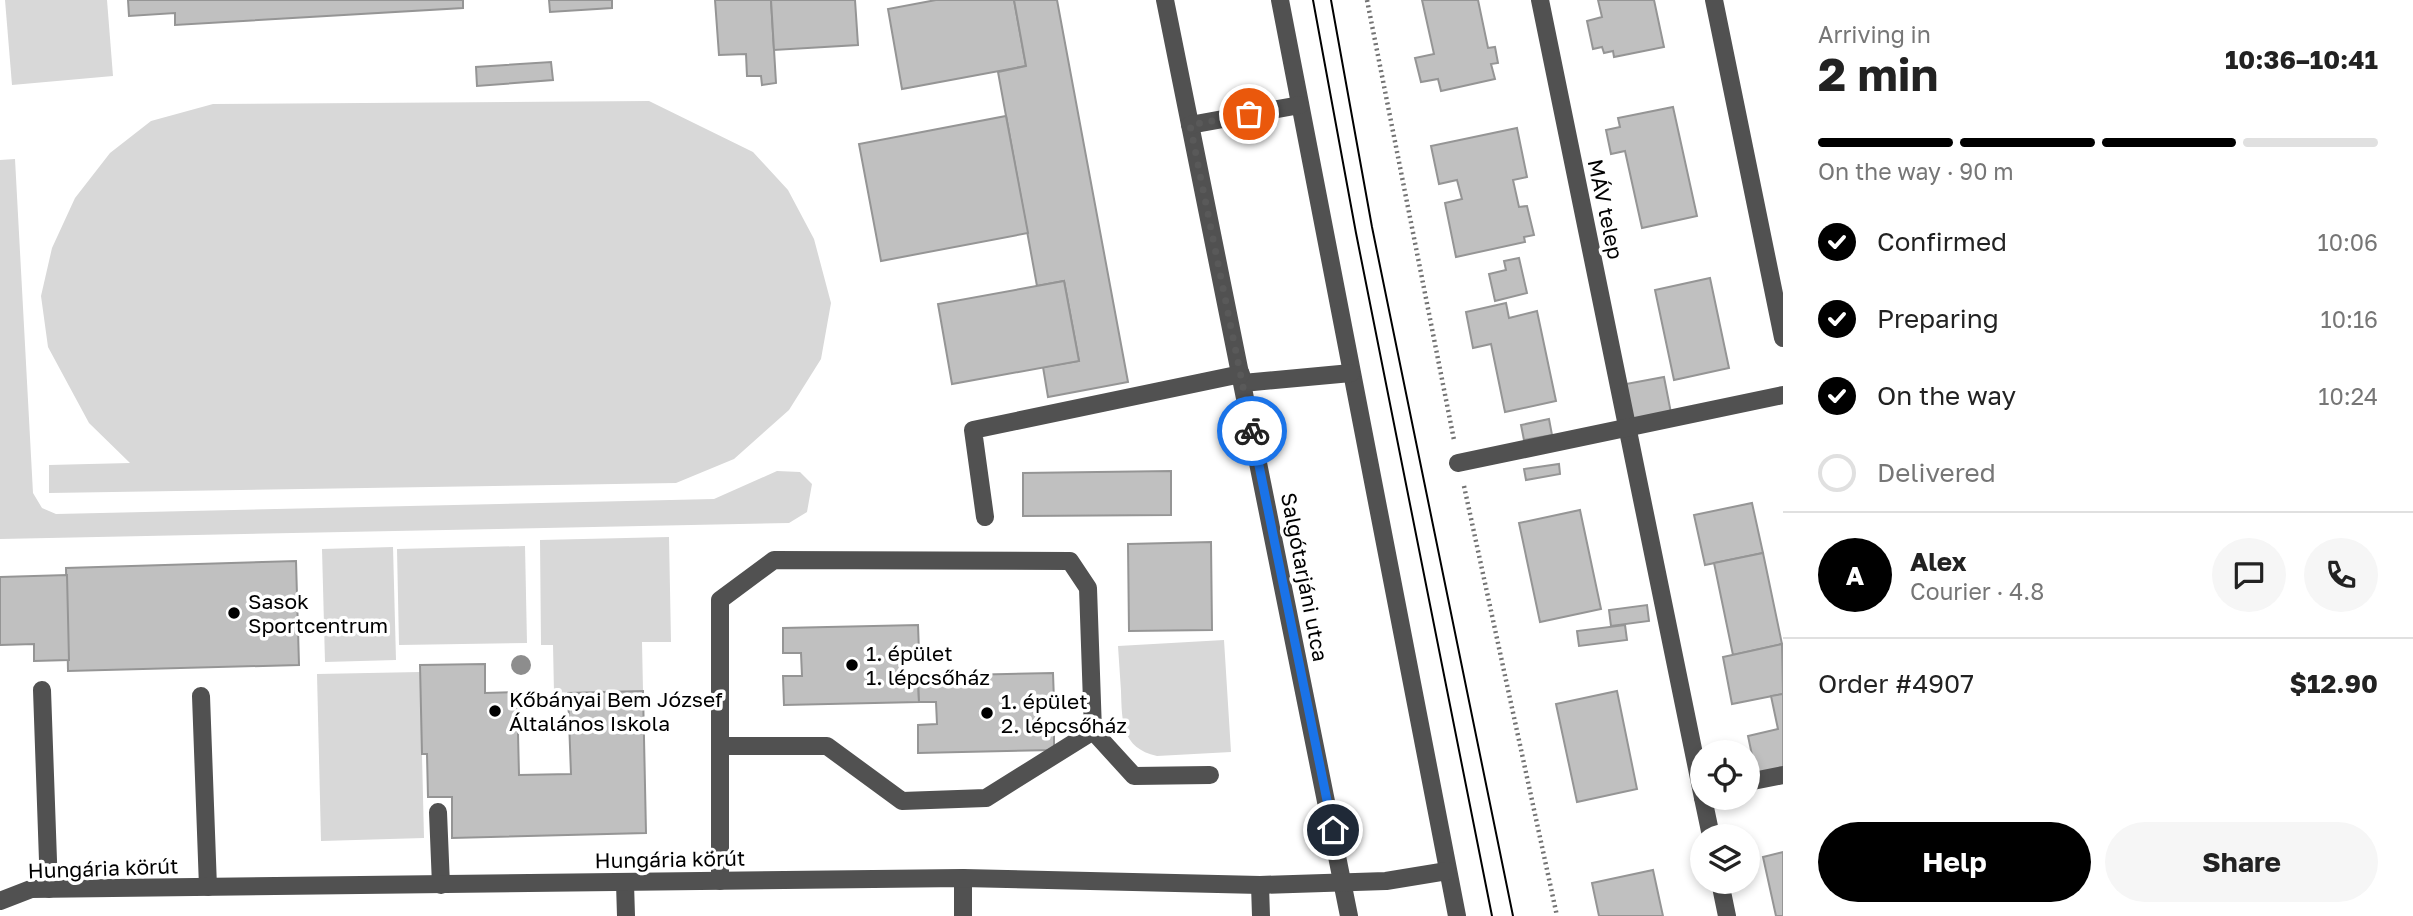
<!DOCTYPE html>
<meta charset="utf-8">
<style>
:root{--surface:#fff;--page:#f6f6f6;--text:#222;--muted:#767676;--line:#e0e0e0;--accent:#000}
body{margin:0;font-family:"Golos Text",sans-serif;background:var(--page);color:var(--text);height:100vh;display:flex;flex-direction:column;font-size:26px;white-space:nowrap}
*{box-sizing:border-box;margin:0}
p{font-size:23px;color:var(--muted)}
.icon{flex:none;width:38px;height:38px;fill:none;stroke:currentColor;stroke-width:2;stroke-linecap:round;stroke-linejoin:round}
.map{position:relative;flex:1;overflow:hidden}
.details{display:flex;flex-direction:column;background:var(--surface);width:630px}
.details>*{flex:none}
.tools{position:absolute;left:1690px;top:740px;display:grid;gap:14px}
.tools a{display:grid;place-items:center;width:70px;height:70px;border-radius:50%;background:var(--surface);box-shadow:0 4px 10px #0003;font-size:35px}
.pin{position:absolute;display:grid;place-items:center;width:60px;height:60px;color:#fff;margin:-30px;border:4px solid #fff;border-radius:50%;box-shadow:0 2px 7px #0007}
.courier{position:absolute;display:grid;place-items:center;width:70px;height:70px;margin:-35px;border:5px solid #1a73e8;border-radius:50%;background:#fff;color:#222;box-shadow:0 2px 9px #0007}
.summary em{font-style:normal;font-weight:700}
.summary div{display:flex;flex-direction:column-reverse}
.summary{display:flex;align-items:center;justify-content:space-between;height:119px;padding:0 35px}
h1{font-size:46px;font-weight:700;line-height:52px}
.bar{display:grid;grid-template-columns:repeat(4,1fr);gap:10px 7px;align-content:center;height:84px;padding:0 35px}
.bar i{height:9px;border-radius:5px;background:var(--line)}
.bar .active{background:var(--accent)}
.bar p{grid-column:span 4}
.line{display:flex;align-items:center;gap:18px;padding:0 35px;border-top:2px solid var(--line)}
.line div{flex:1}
.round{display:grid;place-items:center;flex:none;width:74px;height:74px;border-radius:37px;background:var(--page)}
ol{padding:0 35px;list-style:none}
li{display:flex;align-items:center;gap:21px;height:77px}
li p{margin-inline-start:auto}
li .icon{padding:7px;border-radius:50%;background:var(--accent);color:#fff;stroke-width:4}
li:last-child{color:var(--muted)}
li i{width:38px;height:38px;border:4px solid var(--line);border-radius:50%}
.cta{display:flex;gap:14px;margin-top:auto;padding:14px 35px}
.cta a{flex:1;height:80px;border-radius:42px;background:var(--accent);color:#fff;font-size:28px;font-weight:700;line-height:80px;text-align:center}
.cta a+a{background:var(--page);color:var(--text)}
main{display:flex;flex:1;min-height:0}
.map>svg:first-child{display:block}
.green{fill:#d8d8d8}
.building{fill:#c0c0c0;stroke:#959595;stroke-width:2}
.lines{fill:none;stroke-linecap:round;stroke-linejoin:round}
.path{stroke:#737373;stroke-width:4.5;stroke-dasharray:2 3.5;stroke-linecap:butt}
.minor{stroke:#515151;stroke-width:18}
.tram{stroke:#000;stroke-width:2}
.tree{fill:#8d8d8d}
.done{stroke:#595959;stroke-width:7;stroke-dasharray:0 12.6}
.route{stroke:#1a73e8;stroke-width:9}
.poi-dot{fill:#000;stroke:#fff;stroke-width:2.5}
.labels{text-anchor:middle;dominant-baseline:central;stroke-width:7;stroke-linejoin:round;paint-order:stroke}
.street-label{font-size:21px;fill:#000;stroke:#fff}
.poi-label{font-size:21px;fill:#000;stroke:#fff;text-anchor:start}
</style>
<main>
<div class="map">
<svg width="1783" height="916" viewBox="0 0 1783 916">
<rect width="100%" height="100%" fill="#fff"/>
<g class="green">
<path d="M5 0H107L113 76 12 85Z"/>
<path d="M649 101 753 152 788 190 814 239 831 303 821 359 789 410 734 459 676 483 49 493V465L130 463 89 423 48 347 41 296 52 248 75 198 110 153 151 121 213 104Z"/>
<path d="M15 159 33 493 42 508 56 514 714 499 777 471 800 472 812 484 807 512 789 523 0 539V160Z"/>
<path d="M669 537 671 642H642L643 691 554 693 553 645H541L540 540Z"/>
<path d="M525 546 527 643 399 645 397 549Z"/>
<path d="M393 547 396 660 325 662 322 549Z"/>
<path d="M1224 640 1231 752 1157 756C1121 748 1122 721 1121 691 1120 676 1119 661 1118 646Z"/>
<path d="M420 672 424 838 321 841 317 674Z"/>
</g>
<g class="building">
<path d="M128 0H463V8L175 25V13L129 16Z"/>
<path d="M549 0H612V8L550 12Z"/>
<path d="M715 0H771L776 83 762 85 761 76H747L746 54 719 55Z"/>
<path d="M771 0H855L858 45 774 50Z"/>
<path d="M936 0H1014L1026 66 902 89 888 9Z"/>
<path d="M1014 0H1057L1128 382 1048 397 1043 367 1079 361 1064 281 1037 286 998 72 1026 66Z"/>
<path d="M1422 0H1478L1488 48 1495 47 1498 63 1491 64 1495 79 1441 91 1438 79 1421 82 1415 58 1434 54Z"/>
<path d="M1598 0H1654L1664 47 1614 57 1613 51 1604 53 1602 47 1593 49 1587 21 1602 17Z"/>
<path d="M551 62 553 80 477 86 476 67Z"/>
<path d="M1673 107 1697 216 1642 228 1625 151 1611 154 1606 130 1620 127 1618 118Z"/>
<path d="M1006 116 1028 233 881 261 859 144Z"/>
<path d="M1517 128 1527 177 1513 180 1519 207 1527 206 1534 235 1524 237 1525 242 1456 257 1445 203 1462 199 1457 180 1439 184 1431 146Z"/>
<path d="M1519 258 1527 293 1495 301 1489 274 1506 270 1504 261Z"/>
<path d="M1710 278 1729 368 1674 380 1655 290Z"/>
<path d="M1064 281 1079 361 952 384 938 304Z"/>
<path d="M1506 303 1509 318 1537 311 1556 401 1505 412 1491 344 1473 348 1466 312Z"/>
<path d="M1664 377 1671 413 1633 420 1626 384Z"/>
<path d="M1549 419 1552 435 1524 440 1521 425Z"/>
<path d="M1559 464 1560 474 1526 480 1524 469Z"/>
<path d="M1171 471V515L1023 516V473Z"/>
<path d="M1752 503 1763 553 1705 565 1694 515Z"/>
<path d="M1580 510 1601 609 1540 622 1519 523Z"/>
<path d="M1211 542 1212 630 1129 631 1128 544Z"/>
<path d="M1763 553 1782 644 1733 655 1714 563Z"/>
<path d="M296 561 299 665 68 671 66 568Z"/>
<path d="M67 575 69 660 34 661V644L0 645V577Z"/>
<path d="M1647 605 1649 621 1611 626 1609 610Z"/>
<path d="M918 625 919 652 902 653V676H918L919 702 784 705 783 676H802L801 653H783V628Z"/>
<path d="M1625 625 1627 640 1579 646 1577 631Z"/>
<path d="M1782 644 1783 694 1732 704 1723 657Z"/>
<path d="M485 664V693L517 692 519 775 571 774 568 693 643 691 646 833 452 838V797H428L427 754H422L420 665Z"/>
<path d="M1053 673 1054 701H1037L1038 724H1054V750L918 753V725L937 724 936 702H919L918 676Z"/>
<path d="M1617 691 1637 789 1577 802 1556 704Z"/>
<path d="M1783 694V768L1756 774 1748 736 1778 729 1771 696Z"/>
<path d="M1783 852V916H1776L1763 857Z"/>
<path d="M1653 870 1663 916H1599L1592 883Z"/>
</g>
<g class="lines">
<g class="path">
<path d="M1367 0 1454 440"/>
<path d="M1464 486 1557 916"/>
</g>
<g class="minor">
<path d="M1165 0 1349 916"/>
<path d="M1280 0 1457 916"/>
<path d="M1540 0 1703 798"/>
<path d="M1714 0 1783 338"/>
<path d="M1190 125 1300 105"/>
<path d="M1243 383 1351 373"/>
<path d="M1458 463 1783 395"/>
<path d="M985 517 973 430 1241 374"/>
<path d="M42 690 49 889"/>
<path d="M201 696 208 887"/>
<path d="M720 746H827L902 801 986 798 1093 731"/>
<path d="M1748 782 1783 775"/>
<path d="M1703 798 1711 836"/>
<path d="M438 812 441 885"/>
<path d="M963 878V916"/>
<path d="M720 881V600L774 560 1070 561 1088 588 1093 731 1134 776 1210 775"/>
<path d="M1720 882 1727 916"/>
<path d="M625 883 626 916"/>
<path d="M1260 885 1261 916"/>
<path d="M0 901 31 889 963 878 1260 885 1386 881 1447 871"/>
</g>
<g class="tram">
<path d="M1313 0 1356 233 1492 916"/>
<path d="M1331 0 1372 227 1513 916"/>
</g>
</g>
<circle class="tree" cx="521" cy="665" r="10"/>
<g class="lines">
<path class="done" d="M1249 114 1190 125 1252 431"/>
<path class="route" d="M1252 431 1333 830"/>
</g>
<g class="poi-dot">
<circle cx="234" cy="613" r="7"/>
<circle cx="852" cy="665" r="7"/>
<circle cx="495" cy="711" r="7"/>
<circle cx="987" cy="713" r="7"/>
</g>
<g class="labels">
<g class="street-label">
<text transform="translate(1606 209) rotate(78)">MÁV telep</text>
<text transform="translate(1305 577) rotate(79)">Salgótarjáni utca</text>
<text transform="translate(670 859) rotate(-1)">Hungária körút</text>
<text transform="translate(103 868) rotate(-2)">Hungária körút</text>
</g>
<g class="poi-label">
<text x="248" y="601">Sasok<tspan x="248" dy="24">Sportcentrum</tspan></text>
<text x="866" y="653">1. épület<tspan x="866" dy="24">1. lépcsőház</tspan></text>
<text x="509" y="699">Kőbányai Bem József<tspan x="509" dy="24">Általános Iskola</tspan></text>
<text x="1001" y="701">1. épület<tspan x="1001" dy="24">2. lépcsőház</tspan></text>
</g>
</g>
</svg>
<div class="tools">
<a><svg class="icon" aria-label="locate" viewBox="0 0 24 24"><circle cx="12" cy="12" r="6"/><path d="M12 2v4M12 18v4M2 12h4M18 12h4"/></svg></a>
<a><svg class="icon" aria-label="layers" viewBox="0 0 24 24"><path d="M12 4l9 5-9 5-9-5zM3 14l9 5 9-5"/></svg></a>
</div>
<div class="pin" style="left:1249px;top:114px;background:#ea580c"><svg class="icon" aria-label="bag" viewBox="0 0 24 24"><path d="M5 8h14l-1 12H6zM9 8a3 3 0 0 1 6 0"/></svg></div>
<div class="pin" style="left:1333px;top:830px;background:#1f2937"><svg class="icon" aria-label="home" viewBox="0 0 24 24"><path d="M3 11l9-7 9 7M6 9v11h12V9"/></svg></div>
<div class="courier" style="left:1252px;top:431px"><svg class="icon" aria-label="bike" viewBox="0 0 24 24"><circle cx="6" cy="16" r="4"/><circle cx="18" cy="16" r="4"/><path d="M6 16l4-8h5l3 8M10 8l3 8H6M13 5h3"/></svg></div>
</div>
<section class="details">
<div class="summary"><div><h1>2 min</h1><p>Arriving in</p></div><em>10:36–10:41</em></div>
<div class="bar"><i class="active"></i><i class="active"></i><i class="active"></i><i></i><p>On the way · 90 m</p></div>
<ol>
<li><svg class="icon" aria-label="check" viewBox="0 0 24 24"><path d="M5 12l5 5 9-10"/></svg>Confirmed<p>10:06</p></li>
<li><svg class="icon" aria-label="check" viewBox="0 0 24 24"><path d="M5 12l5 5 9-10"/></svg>Preparing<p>10:16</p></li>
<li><svg class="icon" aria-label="check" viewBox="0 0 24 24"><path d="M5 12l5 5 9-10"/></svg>On the way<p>10:24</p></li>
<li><i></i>Delivered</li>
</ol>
<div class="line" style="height:126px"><b class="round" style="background:var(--accent);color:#fff">A</b><div><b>Alex</b><p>Courier · 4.8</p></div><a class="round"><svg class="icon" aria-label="chat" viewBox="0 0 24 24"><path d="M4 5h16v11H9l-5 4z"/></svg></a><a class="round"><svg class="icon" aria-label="phone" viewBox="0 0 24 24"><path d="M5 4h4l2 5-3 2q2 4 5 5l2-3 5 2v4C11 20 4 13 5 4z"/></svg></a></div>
<div class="line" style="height:91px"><div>Order #4907</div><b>$12.90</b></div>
<div class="cta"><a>Help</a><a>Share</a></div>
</section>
</main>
